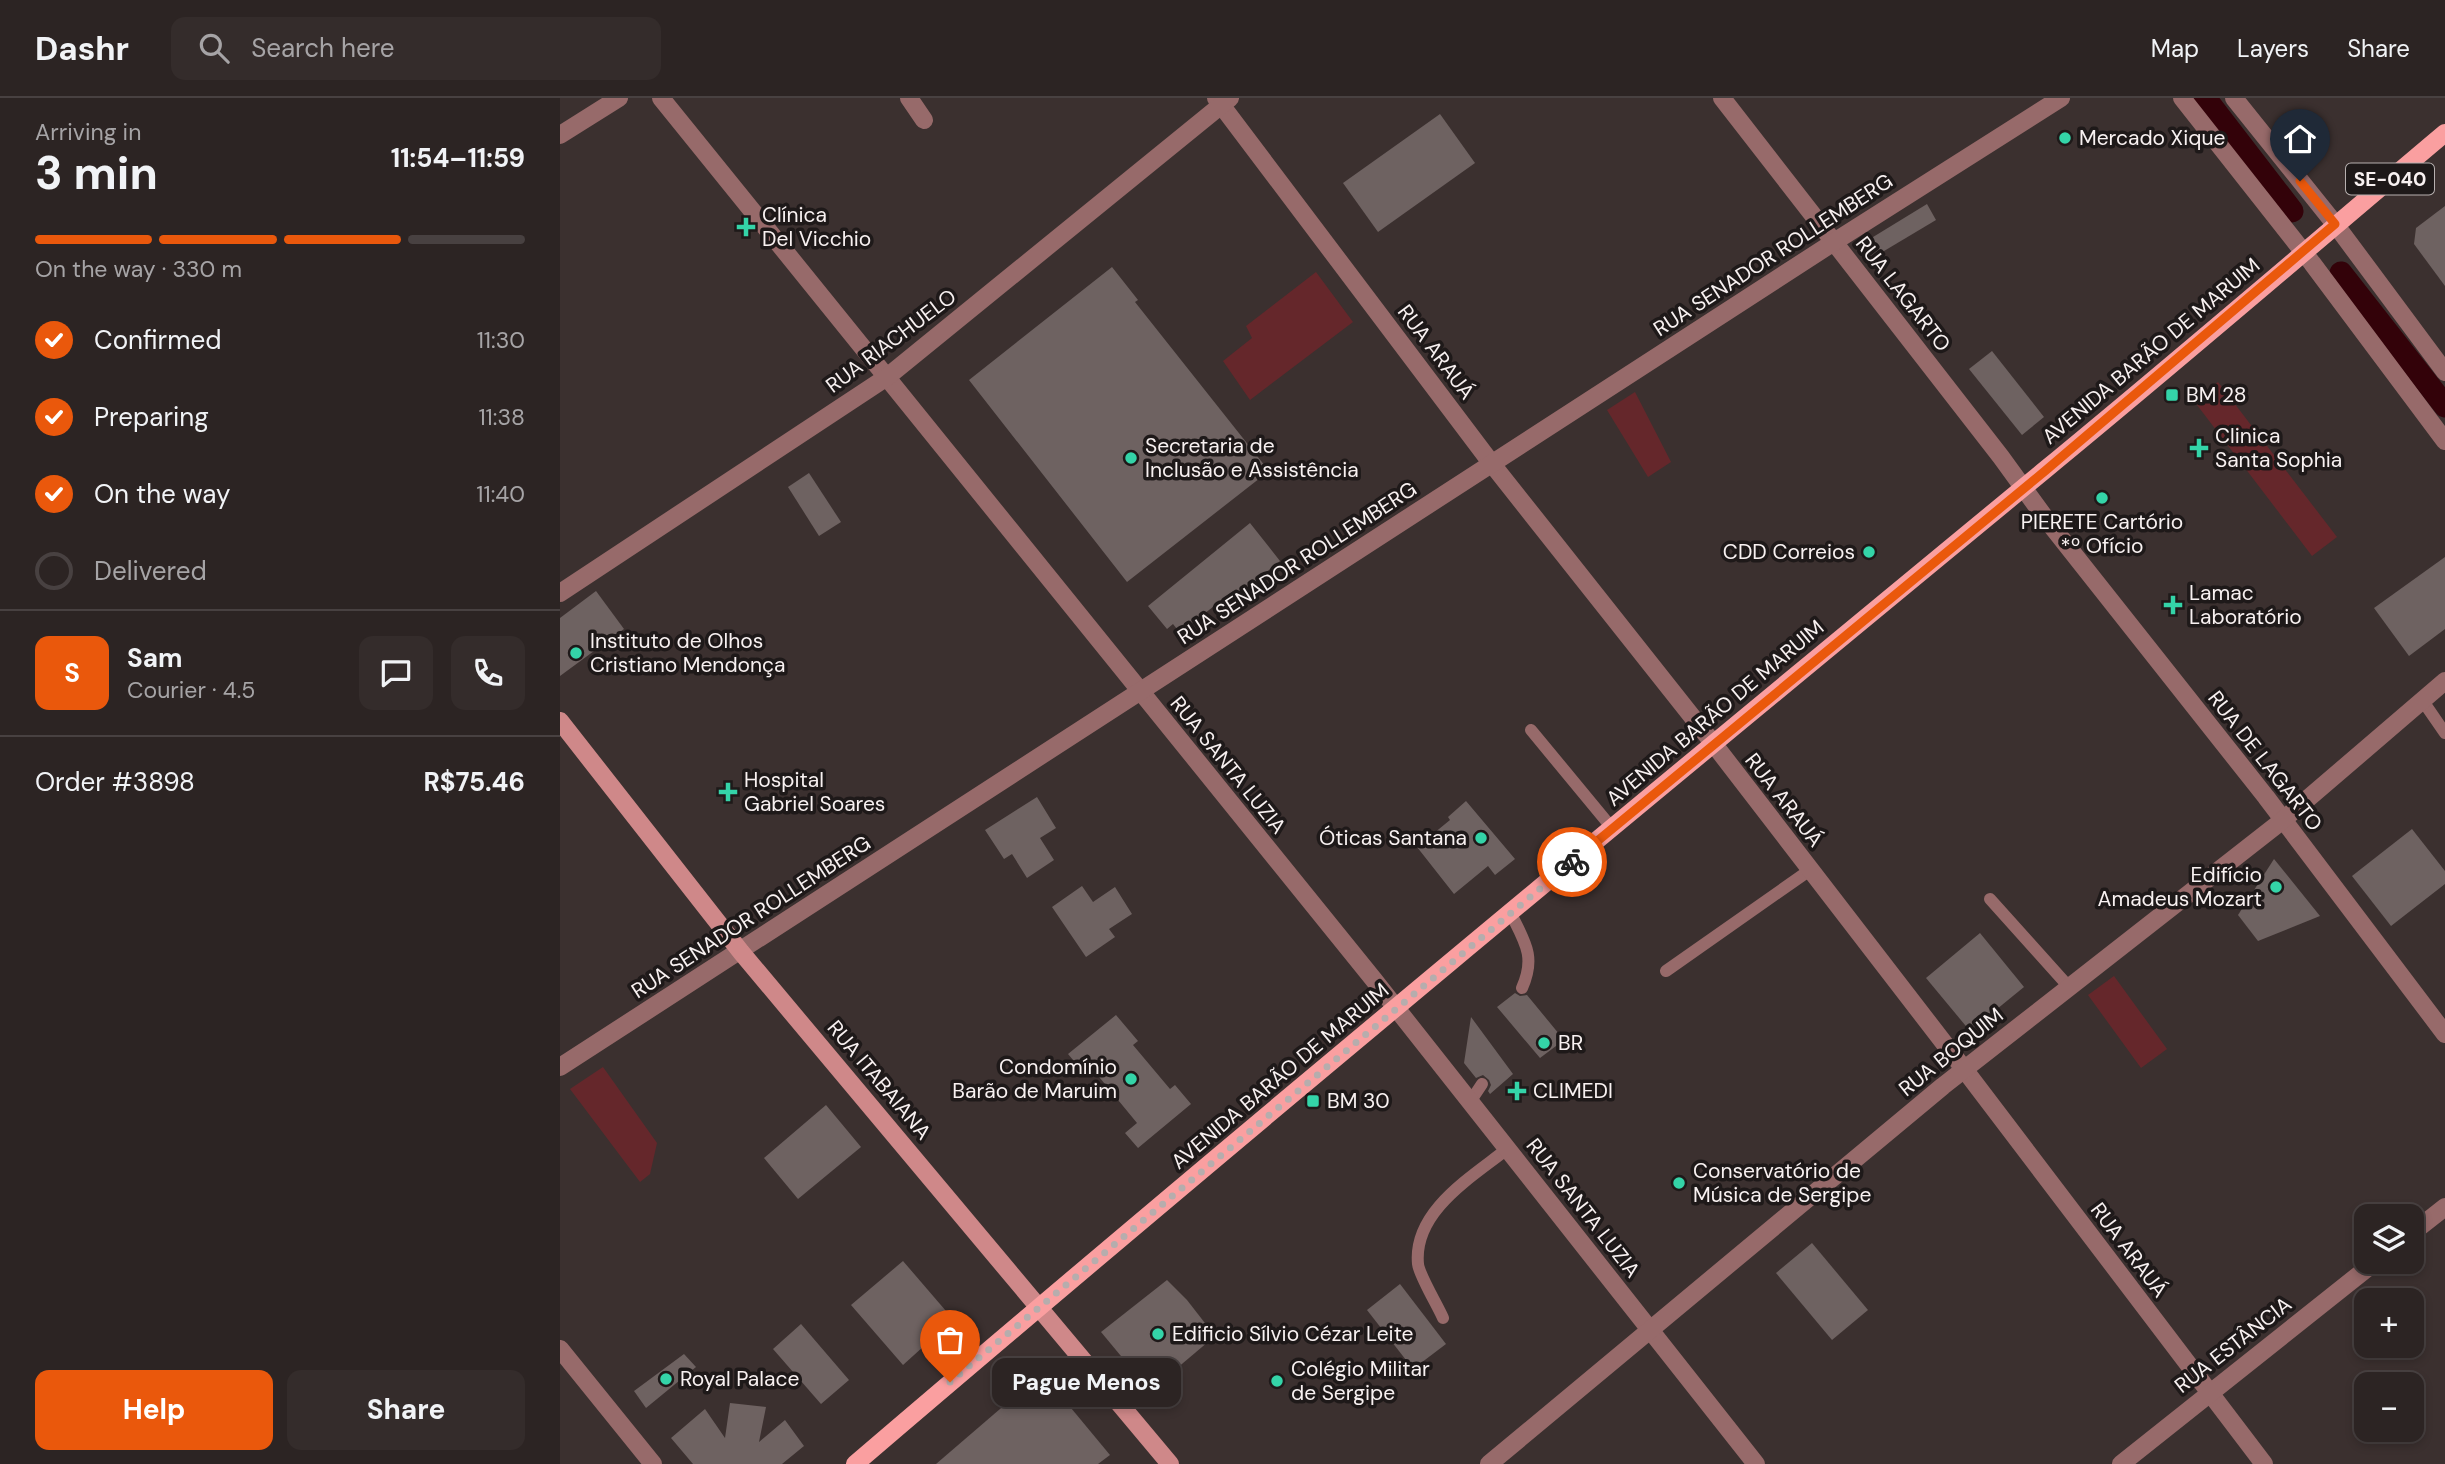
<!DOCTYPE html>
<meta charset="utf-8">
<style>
:root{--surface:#2c2423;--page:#342c2b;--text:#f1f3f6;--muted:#a6a4a6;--line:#484141;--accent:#ea580c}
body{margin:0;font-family:"DM Sans",sans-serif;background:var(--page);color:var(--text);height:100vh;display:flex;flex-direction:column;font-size:26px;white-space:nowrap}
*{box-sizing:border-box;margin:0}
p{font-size:23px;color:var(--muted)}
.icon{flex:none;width:38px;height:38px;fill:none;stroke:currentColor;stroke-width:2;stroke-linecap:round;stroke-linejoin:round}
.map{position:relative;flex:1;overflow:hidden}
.sheet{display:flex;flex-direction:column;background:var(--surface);width:560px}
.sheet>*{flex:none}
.fabs{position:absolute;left:1794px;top:1106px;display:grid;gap:14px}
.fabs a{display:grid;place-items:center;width:70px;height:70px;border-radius:14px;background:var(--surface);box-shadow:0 4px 10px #0003,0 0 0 2px var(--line);font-size:35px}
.pin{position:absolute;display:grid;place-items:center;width:60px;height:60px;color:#fff;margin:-72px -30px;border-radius:50% 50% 50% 0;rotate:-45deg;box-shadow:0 0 7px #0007}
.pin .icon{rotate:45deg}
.courier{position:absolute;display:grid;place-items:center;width:70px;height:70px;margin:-35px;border:5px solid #ea580c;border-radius:50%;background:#fff;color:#222;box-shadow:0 2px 9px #0007}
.bubble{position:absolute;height:49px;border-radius:14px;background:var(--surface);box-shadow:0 4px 10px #0003,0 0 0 2px var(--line);font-size:23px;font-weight:700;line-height:49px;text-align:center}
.head em{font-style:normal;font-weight:700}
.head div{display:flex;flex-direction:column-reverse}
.head{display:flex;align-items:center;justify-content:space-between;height:119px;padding:0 35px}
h1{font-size:46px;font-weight:700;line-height:52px}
.bar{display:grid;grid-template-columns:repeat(4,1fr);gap:10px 7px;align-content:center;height:84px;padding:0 35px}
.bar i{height:9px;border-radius:5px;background:var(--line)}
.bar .active{background:var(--accent)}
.bar p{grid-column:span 4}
.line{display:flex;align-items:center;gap:18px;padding:0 35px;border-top:2px solid var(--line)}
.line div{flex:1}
.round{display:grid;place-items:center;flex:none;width:74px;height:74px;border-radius:14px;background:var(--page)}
ol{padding:0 35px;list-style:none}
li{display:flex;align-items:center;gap:21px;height:77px}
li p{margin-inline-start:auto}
li .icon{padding:7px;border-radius:50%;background:var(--accent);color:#fff;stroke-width:4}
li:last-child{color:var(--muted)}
li i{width:38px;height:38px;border:4px solid var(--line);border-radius:50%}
.primary-button{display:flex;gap:14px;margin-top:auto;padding:14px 35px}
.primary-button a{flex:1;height:80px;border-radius:14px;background:var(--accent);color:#fff;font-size:28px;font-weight:700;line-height:80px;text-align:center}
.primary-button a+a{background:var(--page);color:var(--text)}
header{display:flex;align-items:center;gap:42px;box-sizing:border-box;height:98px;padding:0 35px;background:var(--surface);border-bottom:2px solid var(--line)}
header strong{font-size:33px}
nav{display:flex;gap:38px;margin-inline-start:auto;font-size:24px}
.search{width:490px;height:63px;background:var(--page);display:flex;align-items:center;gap:18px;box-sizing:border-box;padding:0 24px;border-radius:14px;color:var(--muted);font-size:26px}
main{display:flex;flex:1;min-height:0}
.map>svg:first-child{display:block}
.green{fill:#65272b}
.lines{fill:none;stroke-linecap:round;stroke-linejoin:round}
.canal{stroke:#330209;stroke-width:23}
.building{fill:#6e6261}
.service{stroke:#976a6a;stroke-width:12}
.minor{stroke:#976a6a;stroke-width:18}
.tertiary{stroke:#976a6a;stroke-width:18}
.secondary{stroke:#cf8889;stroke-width:18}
.primary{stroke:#fa9fa0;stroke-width:18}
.done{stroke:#b6adad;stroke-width:7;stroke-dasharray:0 12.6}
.route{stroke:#ea580c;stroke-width:9}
.poi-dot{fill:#34d4a8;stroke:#1e1919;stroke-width:2.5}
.labels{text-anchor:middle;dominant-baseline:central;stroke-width:7;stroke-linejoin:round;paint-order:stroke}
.shield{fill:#1e1919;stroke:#b7b0b0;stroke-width:2}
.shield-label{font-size:19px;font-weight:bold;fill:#f8f1f1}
.poi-label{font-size:21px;fill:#f8f1f1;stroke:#1e1919;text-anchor:start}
.street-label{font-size:21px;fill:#f8f1f1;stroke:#1e1919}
</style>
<header>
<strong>Dashr</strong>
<div class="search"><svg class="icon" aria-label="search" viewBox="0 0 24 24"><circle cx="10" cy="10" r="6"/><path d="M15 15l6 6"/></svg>Search here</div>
<nav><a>Map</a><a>Layers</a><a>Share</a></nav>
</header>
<main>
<section class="sheet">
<div class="head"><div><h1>3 min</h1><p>Arriving in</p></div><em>11:54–11:59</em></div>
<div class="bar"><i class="active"></i><i class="active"></i><i class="active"></i><i></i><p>On the way · 330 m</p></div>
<ol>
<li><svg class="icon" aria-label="check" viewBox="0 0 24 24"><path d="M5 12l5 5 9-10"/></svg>Confirmed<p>11:30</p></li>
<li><svg class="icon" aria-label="check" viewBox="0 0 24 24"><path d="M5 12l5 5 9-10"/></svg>Preparing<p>11:38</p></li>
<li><svg class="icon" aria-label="check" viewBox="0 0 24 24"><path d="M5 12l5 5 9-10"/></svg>On the way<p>11:40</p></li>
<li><i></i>Delivered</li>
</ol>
<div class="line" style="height:126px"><b class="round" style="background:var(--accent);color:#fff">S</b><div><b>Sam</b><p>Courier · 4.5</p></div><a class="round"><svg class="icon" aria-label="chat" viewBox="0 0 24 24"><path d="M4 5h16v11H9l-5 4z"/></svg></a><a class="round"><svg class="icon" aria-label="phone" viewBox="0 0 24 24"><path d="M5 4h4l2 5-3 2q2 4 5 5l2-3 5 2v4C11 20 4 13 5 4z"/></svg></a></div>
<div class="line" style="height:91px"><div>Order #3898</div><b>R$75.46</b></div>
<div class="primary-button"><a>Help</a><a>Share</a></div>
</section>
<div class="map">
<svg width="1885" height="1366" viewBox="0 0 1885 1366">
<rect width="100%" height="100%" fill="#3b302f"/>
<g class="green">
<path d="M756 174 793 224 690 302 663 263 692 240 686 228Z"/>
<path d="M1658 284 1777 439 1752 458 1634 303Z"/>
<path d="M1075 294 1111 364 1088 379 1047 312Z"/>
<path d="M1554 878 1607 951 1581 970 1528 897Z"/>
<path d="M43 969 97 1045 90 1076 80 1084 10 991Z"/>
</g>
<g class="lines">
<g class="canal">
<path d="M1645 0 1732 113"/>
<path d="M1781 175 1885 308"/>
</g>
</g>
<g class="building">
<path d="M880 16 915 65 818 134 783 85Z"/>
<path d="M1367 106 1376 122 1309 162 1300 147Z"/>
<path d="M1885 108V188L1854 146 1856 130Z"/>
<path d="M552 169 578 202 575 204 709 373 567 484 409 282Z"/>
<path d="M1432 253 1484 319 1462 337 1409 271Z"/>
<path d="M249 375 281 424 259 438 228 389Z"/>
<path d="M690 425 720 463 677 498 673 493 620 535 613 526 607 531 588 508Z"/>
<path d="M1885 459V531L1849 558 1814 510Z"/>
<path d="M36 493 64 531 0 578V520Z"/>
<path d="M477 699 496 730 480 740 494 762 467 780 452 756 444 761 425 732Z"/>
<path d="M906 703 955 761 935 777 928 768 894 796 857 749 890 722 888 719Z"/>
<path d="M1852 731 1885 773V786L1831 828 1792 778Z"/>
<path d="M1714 761 1760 818 1698 843 1678 817Z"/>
<path d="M522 788 533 804 555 789 572 816 549 831 555 839 526 859 492 809Z"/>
<path d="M1420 835 1464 889 1410 933 1366 880Z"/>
<path d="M955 895 960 898 967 897 1004 942 980 960 937 909Z"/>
<path d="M556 917 578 943 573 947 610 991 615 987 631 1006 578 1050 565 1035 577 1025 535 974 525 976 508 956Z"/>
<path d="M911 919 953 976 930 996 928 993 931 987 929 982 923 977 916 980 904 965Z"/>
<path d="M266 1007 301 1049 238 1101 204 1060Z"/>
<path d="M1252 1145 1308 1212 1272 1242 1216 1175Z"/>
<path d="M343 1163 386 1213 385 1229 343 1267 291 1207Z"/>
<path d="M607 1182 627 1202 655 1238 590 1293 541 1234Z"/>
<path d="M840 1186 886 1246 853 1271 807 1212Z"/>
<path d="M241 1226 289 1282 261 1306 213 1251Z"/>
<path d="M124 1256 136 1269 86 1310 74 1293Z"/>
<path d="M482 1275 550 1357 538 1366H376Z"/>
<path d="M170 1305 206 1309 199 1344 225 1322 244 1348 222 1366H133L111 1340 145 1311 165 1340Z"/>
</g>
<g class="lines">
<g class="service">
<path d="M1860 605 1867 609 1885 635"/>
<path d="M971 632 1052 730"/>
<path d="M1430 801 1509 889"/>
<path d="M951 816C965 844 976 859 962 890"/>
<path d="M1106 873 1250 772"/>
<path d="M910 1004 922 986"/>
<path d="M883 1220C878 1208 859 1177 858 1166 853 1113 912 1079 947 1051"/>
</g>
<g class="minor">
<path d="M101 0 814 882 1196 1366"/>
<path d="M349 0 364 22"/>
<path d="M656 0 932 366 1153 645 1404 971 1704 1366"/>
<path d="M1162 0 1441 359 1486 421 1706 699 1885 936"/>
<path d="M0 37 59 0"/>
<path d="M0 495 327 279 670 0"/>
<path d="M0 969 1274 144 1501 0"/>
<path d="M1852 1135 1885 1109"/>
<path d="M0 1251 93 1366"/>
<path d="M929 1366 1383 988 1723 722 1885 583"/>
<path d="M1561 1366 1815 1164"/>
</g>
<g class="tertiary">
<path d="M1622 0 1752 165 1885 343"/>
<path d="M1674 0 1775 126 1885 274"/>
</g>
<path class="secondary" d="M0 623 181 854 610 1366"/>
<path class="primary" d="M295 1366C688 1030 1087 700 1486 371 1620 261 1752 147 1885 35"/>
</g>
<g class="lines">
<path class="done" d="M390 1284 1012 764"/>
<path class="route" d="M1012 764 1485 373 1775 126 1740 83"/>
</g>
<g class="poi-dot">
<circle cx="1505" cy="40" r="7"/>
<path d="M182.5 118.5h7v7h7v7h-7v7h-7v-7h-7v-7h7z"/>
<rect x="1605" y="290" width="14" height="14" rx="3.5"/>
<path d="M1635.5 339.5h7v7h7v7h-7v7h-7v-7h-7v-7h7z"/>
<circle cx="571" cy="360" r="7"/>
<circle cx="1542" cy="400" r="7"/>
<circle cx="1309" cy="454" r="7"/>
<path d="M1609.5 496.5h7v7h7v7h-7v7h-7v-7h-7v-7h7z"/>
<circle cx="16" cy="555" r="7"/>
<path d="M164.5 683.5h7v7h7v7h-7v7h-7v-7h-7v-7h7z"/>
<circle cx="921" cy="740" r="7"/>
<circle cx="1716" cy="789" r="7"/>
<circle cx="984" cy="945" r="7"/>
<circle cx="571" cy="981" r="7"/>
<path d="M953.5 982.5h7v7h7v7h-7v7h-7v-7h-7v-7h7z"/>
<rect x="746" y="996" width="14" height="14" rx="3.5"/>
<circle cx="1119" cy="1085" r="7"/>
<circle cx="598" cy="1236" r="7"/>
<circle cx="106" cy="1281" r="7"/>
<circle cx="717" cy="1283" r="7"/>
</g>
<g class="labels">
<rect class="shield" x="1786" y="65.5" width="88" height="31" rx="5"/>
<g class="shield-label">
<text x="1830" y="81">SE-040</text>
</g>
<g class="poi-label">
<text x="1519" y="40">Mercado Xique</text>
<text x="202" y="117">Clínica<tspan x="202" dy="24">Del Vicchio</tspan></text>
<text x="1626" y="297">BM 28</text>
<text x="1655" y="338">Clinica<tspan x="1655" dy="24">Santa Sophia</tspan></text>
<text x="585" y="348">Secretaria de<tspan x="585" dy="24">Inclusão e Assistência</tspan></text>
<text x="1542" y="424" text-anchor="middle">PIERETE Cartório<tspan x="1542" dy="24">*º Ofício</tspan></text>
<text x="1295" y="454" text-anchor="end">CDD Correios</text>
<text x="1629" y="495">Lamac<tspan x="1629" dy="24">Laboratório</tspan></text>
<text x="30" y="543">Instituto de Olhos<tspan x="30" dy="24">Cristiano Mendonça</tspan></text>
<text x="184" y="682">Hospital<tspan x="184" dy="24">Gabriel Soares</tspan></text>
<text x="907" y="740" text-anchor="end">Óticas Santana</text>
<text x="1702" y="777" text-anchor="end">Edifício<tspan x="1702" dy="24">Amadeus Mozart</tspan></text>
<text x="998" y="945">BR</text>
<text x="557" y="969" text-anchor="end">Condomínio<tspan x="557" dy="24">Barão de Maruim</tspan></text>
<text x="973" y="993">CLIMEDI</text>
<text x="767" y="1003">BM 30</text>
<text x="1133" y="1073">Conservatório de<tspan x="1133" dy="24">Música de Sergipe</tspan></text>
<text x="612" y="1236">Edificio Sílvio Cézar Leite</text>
<text x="731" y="1271">Colégio Militar<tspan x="731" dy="24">de Sergipe</tspan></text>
<text x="120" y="1281">Royal Palace</text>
</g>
<g class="street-label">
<text transform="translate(1213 157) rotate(-33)">RUA SENADOR ROLLEMBERG</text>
<text transform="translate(1343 196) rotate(52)">RUA LAGARTO</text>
<text transform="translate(331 243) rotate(-37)">RUA RIACHUELO</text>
<text transform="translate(1591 253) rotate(-40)">AVENIDA BARÃO DE MARUIM</text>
<text transform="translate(876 254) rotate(53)">RUA ARAUÁ</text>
<text transform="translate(737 465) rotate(-33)">RUA SENADOR ROLLEMBERG</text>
<text transform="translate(1155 615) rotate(-40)">AVENIDA BARÃO DE MARUIM</text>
<text transform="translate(1705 663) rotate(52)">RUA DE LAGARTO</text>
<text transform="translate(668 667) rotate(51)">RUA SANTA LUZIA</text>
<text transform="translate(1224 702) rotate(52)">RUA ARAUÁ</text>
<text transform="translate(191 819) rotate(-33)">RUA SENADOR ROLLEMBERG</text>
<text transform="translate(1391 954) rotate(-39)">RUA BOQUIM</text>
<text transform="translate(720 978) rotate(-40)">AVENIDA BARÃO DE MARUIM</text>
<text transform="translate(319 982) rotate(50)">RUA ITABAIANA</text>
<text transform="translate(1023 1110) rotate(52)">RUA SANTA LUZIA</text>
<text transform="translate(1569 1152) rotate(53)">RUA ARAUÁ</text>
<text transform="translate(1673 1247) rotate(-38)">RUA ESTÂNCIA</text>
</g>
</g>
</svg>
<div class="fabs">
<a><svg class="icon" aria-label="layers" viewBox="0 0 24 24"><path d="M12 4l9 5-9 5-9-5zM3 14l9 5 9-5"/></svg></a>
<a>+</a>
<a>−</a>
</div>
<div class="pin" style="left:390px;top:1284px;background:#ea580c"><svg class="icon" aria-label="bag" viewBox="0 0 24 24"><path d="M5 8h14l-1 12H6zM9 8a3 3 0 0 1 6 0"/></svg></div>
<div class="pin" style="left:1740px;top:83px;background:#1f2937"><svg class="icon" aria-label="home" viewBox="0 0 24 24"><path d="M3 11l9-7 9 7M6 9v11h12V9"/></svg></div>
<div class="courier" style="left:1012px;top:764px"><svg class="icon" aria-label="bike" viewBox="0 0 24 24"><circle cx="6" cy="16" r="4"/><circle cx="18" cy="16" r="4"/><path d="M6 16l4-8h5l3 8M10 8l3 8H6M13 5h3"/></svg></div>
<div class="bubble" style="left:432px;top:1260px;width:189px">Pague Menos</div>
</div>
</main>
